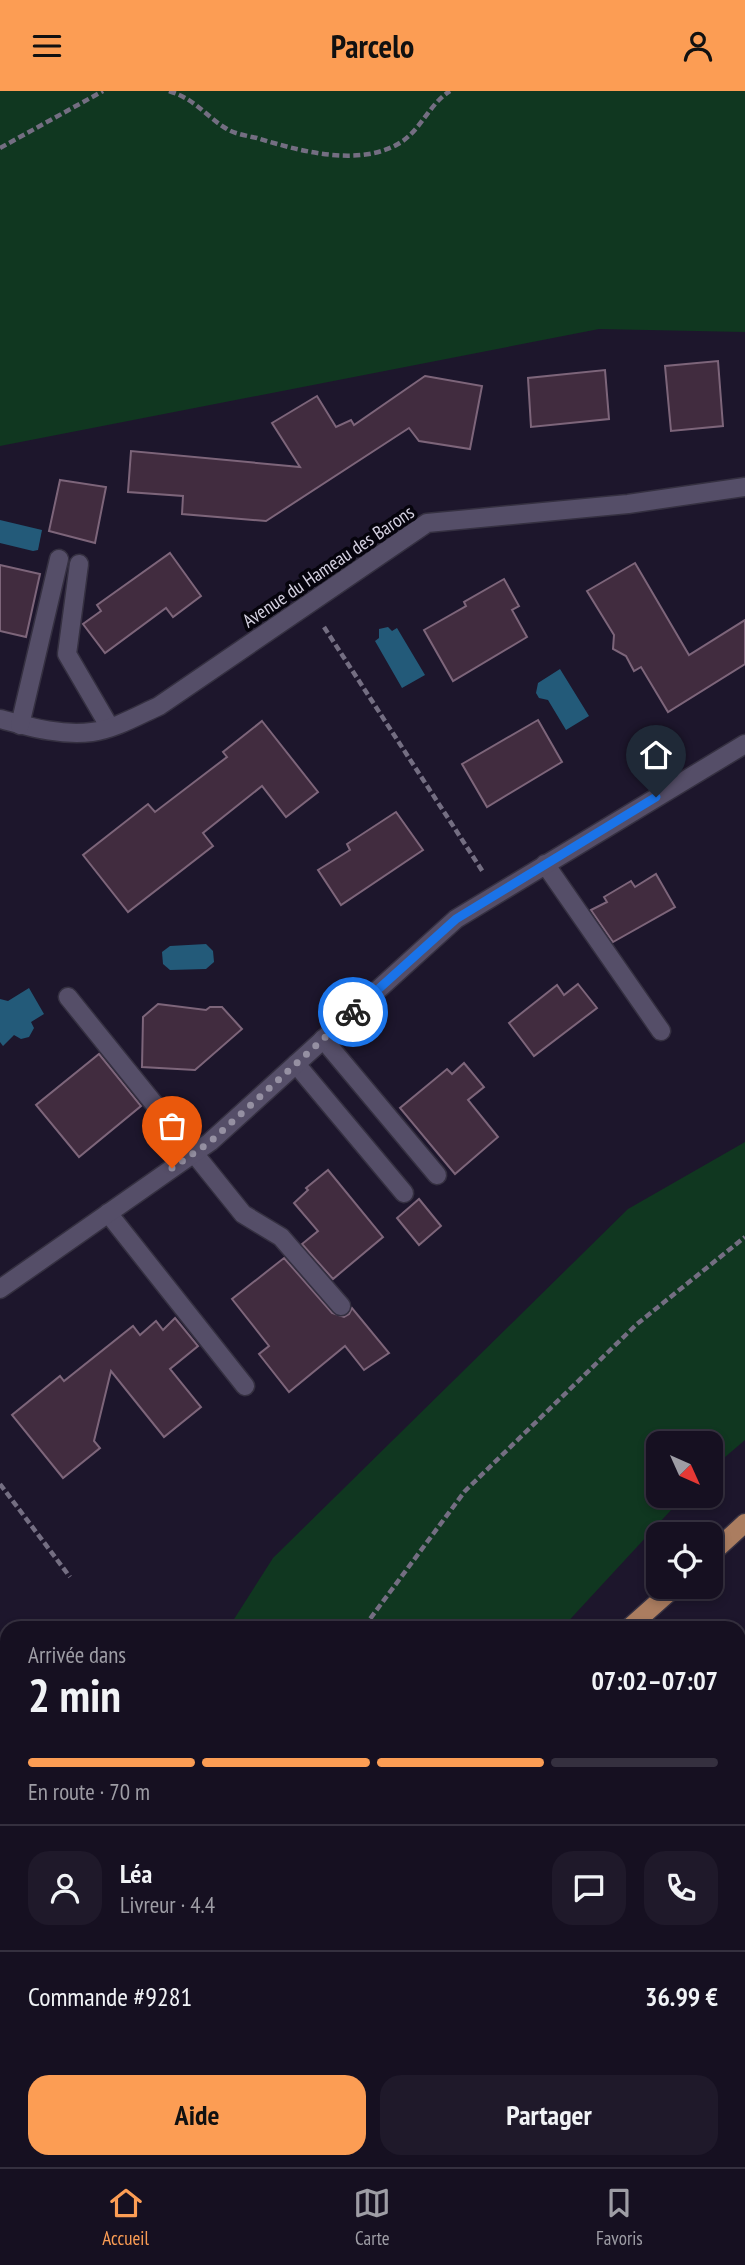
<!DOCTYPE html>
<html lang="fr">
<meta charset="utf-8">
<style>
:root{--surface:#161021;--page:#1f192a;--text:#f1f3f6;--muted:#9e9da5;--line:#35303f;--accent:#fc9d54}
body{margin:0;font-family:"PT Sans Narrow",sans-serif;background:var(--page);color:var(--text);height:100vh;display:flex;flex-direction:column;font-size:26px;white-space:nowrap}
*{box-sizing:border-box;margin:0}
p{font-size:23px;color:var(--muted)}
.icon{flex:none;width:38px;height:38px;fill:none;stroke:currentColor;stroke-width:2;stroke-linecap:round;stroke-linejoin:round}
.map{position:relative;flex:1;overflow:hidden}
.side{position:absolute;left:0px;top:1530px;width:746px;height:548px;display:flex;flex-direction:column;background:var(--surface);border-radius:21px 21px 0 0;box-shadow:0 4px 10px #0003,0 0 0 2px var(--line)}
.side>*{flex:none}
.needle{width:46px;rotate:135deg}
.fabs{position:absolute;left:646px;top:1340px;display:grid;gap:14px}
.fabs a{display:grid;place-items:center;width:77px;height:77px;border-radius:14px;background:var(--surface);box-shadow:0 4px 10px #0003,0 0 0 2px var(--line);font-size:35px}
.pin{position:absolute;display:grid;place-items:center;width:60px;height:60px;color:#fff;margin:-72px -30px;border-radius:50% 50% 50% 0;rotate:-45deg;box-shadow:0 0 7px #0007}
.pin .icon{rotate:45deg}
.courier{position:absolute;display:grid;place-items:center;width:70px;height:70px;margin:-35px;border:5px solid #1a73e8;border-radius:50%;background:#fff;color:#222;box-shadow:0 2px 9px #0007}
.summary em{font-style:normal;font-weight:700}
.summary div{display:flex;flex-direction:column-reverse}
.summary{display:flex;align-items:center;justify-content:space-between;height:119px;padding:0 28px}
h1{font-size:46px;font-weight:700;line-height:52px}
.bar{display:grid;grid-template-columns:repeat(4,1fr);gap:10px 7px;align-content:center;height:84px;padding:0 28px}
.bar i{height:9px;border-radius:5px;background:var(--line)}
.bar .selected{background:var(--accent)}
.bar p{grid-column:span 4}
.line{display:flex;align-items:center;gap:18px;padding:0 28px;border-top:2px solid var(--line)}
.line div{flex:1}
.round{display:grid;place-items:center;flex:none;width:74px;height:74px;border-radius:21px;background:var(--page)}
.action{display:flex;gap:14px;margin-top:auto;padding:14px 28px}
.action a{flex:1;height:80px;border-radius:21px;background:var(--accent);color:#111;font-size:28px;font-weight:700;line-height:80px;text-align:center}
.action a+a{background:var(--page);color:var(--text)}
header{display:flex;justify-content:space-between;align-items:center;height:91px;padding:0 28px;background:var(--accent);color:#111;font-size:32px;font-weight:700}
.tab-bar{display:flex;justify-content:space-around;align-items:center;height:98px;border-top:2px solid var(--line);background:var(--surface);font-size:19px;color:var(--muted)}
.tab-bar a{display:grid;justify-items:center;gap:4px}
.tab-bar .selected{color:var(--accent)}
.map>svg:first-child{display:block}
.green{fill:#103720}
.water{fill:#235a79}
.building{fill:#412c3f;stroke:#7d657a;stroke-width:2}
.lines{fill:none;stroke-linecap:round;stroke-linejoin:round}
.minor-casing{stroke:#353041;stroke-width:21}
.major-casing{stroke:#353041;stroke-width:21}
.path{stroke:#746e82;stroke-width:4.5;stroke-dasharray:7 3.5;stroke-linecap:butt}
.minor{stroke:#554e68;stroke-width:18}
.major{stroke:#ab7d60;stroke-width:18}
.done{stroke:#9590a2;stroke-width:7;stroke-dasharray:0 12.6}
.route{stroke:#1a73e8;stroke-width:9}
.labels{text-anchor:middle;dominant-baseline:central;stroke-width:7;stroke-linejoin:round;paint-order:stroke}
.street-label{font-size:19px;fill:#d5d1e1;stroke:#06040d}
</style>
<header><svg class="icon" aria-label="menu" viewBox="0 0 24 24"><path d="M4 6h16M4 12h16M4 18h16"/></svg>Parcelo<svg class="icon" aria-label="person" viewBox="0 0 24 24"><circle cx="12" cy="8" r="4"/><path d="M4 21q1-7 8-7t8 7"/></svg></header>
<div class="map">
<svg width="745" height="2076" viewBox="0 0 745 2076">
<rect width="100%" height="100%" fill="#1d162c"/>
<g class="green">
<path d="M0 0H745V241L599 238 0 355Z"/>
<path d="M745 1051V1349L711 1378 710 1353H658V1405H684L563 1536H229L273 1467 628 1118Z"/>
<path d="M745 1578V2076H220L226 2070H738V1584Z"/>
<path d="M7 1892V2070H106L102 2076H0V1903Z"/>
</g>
<g class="water">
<path d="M0 429 42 439 38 459 33 460 0 452Z"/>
<path d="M388 536 392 540 397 537 425 584 402 597 375 550 379 547V538Z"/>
<path d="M560 578 589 625 566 639 548 609 539 607 536 602 538 592Z"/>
<path d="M206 853 213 860 214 871 206 878 170 879 163 873 162 861 170 855Z"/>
<path d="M29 897 44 923 31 931 34 937 29 946 21 948 14 944 3 955 0 951V908L8 910Z"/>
</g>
<g class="building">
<path d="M718 270 723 335 671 340 665 275Z"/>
<path d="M605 279 609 328 531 336 528 287Z"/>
<path d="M425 285 482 295 470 358 419 350 409 337 266 430 182 423 183 405 128 401 131 360 300 376 272 332 317 305 336 336 351 329 354 334Z"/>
<path d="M60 389 106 396 95 452 49 440Z"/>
<path d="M170 462 201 505 173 526 166 517 105 562 83 533 101 520 97 514Z"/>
<path d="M635 472 689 564 745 529V573L668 621 641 576 634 580 626 565 613 558 614 544 587 500Z"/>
<path d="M0 474 40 483 26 546 0 540Z"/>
<path d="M504 488 519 515 512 519 527 546 453 590 424 539 466 515 464 511Z"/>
<path d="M538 629 562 671 487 716 462 673Z"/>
<path d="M262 630 318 701 286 726 262 695 203 742 213 755 128 821 83 764 148 713 155 721 227 666 223 661Z"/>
<path d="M396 721 423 759 341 814 318 779 350 759 347 753Z"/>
<path d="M656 783 675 816 613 851 591 819 607 811 604 806 631 790 635 796Z"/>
<path d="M578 893 597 917 534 965 509 932 557 894 564 904Z"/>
<path d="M158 913 206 919 210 916H222L242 938 195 979 142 976 143 926Z"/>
<path d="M99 963 141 1015 79 1066 36 1014Z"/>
<path d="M464 972 484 996 468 1009 498 1046 455 1083 400 1017 447 978 452 983Z"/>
<path d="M328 1079 383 1146 333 1188 302 1153 318 1140 294 1112 308 1099 306 1097Z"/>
<path d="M419 1108 441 1135 419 1154 397 1127Z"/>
<path d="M284 1167 332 1222 344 1226 349 1223 352 1217 389 1262 364 1279 345 1255 289 1301 259 1263 269 1255 232 1208Z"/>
<path d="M175 1227 198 1255 170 1278 201 1316 164 1346 111 1280 94 1350 100 1357 63 1387 12 1324 60 1285 64 1290 133 1235 140 1244 156 1230 163 1239Z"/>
</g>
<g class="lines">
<defs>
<g id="minor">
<path d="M79 473 67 563 109 635"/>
<path d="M0 628C30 636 61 645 92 641 115 638 139 624 159 615L427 432 628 413 745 396"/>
<path d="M20 634 59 468"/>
<path d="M545 773 661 940"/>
<path d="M68 906 243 1123 281 1146 341 1215"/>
<path d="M323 948 437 1084"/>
<path d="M296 973 404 1102"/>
<path d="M108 1122 245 1295"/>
<path d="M0 1198 210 1051 456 828 745 653"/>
</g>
<g id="major">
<path d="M710 1464 745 1432"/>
<path d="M630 1536 675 1496"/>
<path d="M154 2076 158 2070"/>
</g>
</defs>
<use href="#minor" class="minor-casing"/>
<use href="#major" class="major-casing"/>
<g class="path">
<path d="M169 0C197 9 205 25 227 38 235 43 248 45 257 47 299 60 358 76 398 53 421 40 428 14 450 0"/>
<path d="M0 57 103 0"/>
<path d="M324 536 483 781"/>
<path d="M0 1393 70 1486"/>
<path d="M364 1536 465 1400 637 1233 745 1146"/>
<path d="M0 1960 7 1951"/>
</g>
<use href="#minor" class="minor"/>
<use href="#major" class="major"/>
</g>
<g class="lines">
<path class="done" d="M172 1077 210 1051 353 921"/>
<path class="route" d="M353 921 456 828 656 706"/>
</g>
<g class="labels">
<g class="street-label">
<text transform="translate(328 475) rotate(-34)">Avenue du Hameau des Barons</text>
</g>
</g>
</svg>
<div class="fabs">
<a><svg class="needle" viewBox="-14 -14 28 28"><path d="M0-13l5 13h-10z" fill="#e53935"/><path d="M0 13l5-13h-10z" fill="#9e9da5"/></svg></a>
<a><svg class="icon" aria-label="locate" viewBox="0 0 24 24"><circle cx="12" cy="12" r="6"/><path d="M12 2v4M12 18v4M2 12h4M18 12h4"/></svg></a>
</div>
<div class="pin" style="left:172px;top:1077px;background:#ea580c"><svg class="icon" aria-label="bag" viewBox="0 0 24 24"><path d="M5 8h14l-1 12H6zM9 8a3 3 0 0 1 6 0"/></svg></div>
<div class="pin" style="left:656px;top:706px;background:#1f2937"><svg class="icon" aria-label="home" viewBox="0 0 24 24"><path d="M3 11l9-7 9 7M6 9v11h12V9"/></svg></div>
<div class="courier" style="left:353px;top:921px"><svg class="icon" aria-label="bike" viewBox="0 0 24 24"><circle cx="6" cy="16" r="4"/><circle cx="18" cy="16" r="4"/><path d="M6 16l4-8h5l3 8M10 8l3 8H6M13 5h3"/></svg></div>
<section class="side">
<div class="summary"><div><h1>2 min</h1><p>Arrivée dans</p></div><em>07:02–07:07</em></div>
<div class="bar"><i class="selected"></i><i class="selected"></i><i class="selected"></i><i></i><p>En route · 70 m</p></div>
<div class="line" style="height:126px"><a class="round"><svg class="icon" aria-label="person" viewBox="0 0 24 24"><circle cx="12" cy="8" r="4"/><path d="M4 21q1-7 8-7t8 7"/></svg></a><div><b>Léa</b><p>Livreur · 4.4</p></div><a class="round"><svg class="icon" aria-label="chat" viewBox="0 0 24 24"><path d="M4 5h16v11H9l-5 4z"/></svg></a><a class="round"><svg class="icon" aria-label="phone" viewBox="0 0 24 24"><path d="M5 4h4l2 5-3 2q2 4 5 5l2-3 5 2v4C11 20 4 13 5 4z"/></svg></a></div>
<div class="line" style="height:91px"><div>Commande #9281</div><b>36.99 €</b></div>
<div class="action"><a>Aide</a><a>Partager</a></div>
</section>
</div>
<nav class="tab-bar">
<a class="selected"><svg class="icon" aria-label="home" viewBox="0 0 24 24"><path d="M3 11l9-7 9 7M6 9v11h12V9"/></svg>Accueil</a>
<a><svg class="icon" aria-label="map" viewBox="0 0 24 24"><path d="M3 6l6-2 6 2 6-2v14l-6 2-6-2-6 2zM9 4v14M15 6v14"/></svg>Carte</a>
<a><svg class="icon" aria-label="saved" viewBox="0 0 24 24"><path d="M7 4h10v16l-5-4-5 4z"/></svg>Favoris</a>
</nav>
